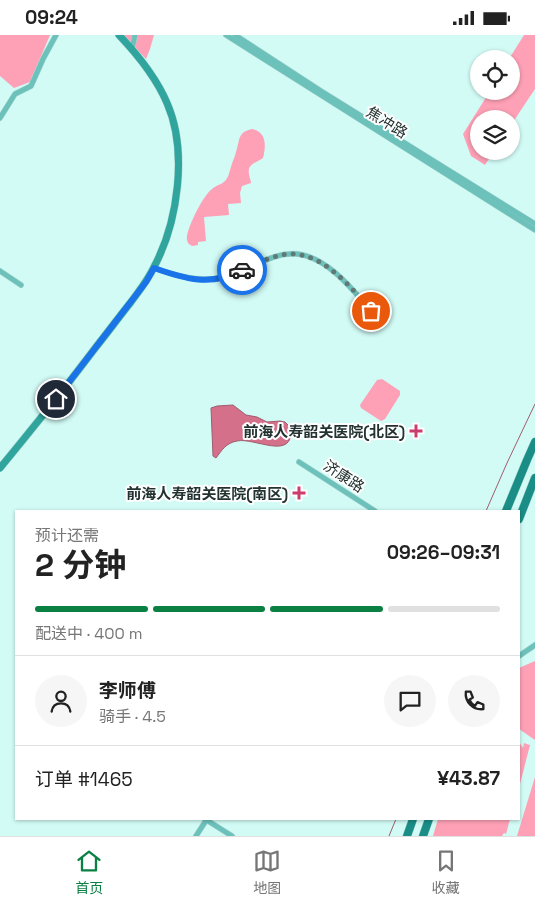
<!DOCTYPE html>
<html lang="zh">
<meta charset="utf-8">
<style>
:root{--surface:#fff;--page:#f6f6f6;--text:#222;--muted:#767676;--line:#e0e0e0;--accent:#0b8043}
body{margin:0;font-family:"Space Grotesk","Noto Sans SC",sans-serif;background:var(--page);color:var(--text);height:100vh;display:flex;flex-direction:column;font-size:19px;white-space:nowrap}
*{box-sizing:border-box;margin:0}
p{font-size:16px;color:var(--muted)}
.icon{flex:none;width:28px;height:28px;fill:none;stroke:currentColor;stroke-width:2;stroke-linecap:round;stroke-linejoin:round}
.map{position:relative;flex:1;overflow:hidden}
.side{position:absolute;left:15px;top:475px;width:505px;height:310px;display:flex;flex-direction:column;background:var(--surface);border-radius:0px;box-shadow:0 1px 4px #0004}
.side>*{flex:none}
.buttons{position:absolute;left:470px;top:15px;display:grid;gap:10px}
.buttons a{display:grid;place-items:center;width:50px;height:50px;border-radius:50%;background:var(--surface);box-shadow:0 1px 4px #0004;font-size:25px}
.pin{position:absolute;display:grid;place-items:center;width:42px;height:42px;color:#fff;margin:-21px;border:2px solid #fff;border-radius:50%;box-shadow:0 1px 5px #0007}
.courier{position:absolute;display:grid;place-items:center;width:50px;height:50px;margin:-25px;border:4px solid #1a73e8;border-radius:50%;background:#fff;color:#222;box-shadow:0 1px 6px #0007}
.headline em{font-style:normal;font-weight:700}
.headline div{display:flex;flex-direction:column-reverse}
.headline{display:flex;align-items:center;justify-content:space-between;height:85px;padding:0 20px}
h1{font-size:32px;font-weight:700;line-height:38px}
.bar{display:grid;grid-template-columns:repeat(4,1fr);gap:8px 5px;align-content:center;height:60px;padding:0 20px}
.bar i{height:6px;border-radius:4px;background:var(--line)}
.bar .active{background:var(--accent)}
.bar p{grid-column:span 4}
.line{display:flex;align-items:center;gap:12px;padding:0 20px;border-top:1px solid var(--line)}
.line div{flex:1}
.round{display:grid;place-items:center;flex:none;width:52px;height:52px;border-radius:26px;background:var(--page)}
.status{display:flex;justify-content:space-between;align-items:center;height:35px;padding:0 25px;background:var(--surface);direction:ltr}
.status svg{height:14px;fill:currentColor}
.tab-bar{display:flex;justify-content:space-around;align-items:center;height:70px;border-top:1px solid var(--line);background:var(--surface);font-size:14px;color:var(--muted)}
.tab-bar a{display:grid;justify-items:center;gap:2px}
.tab-bar .active{color:var(--accent)}
.map>svg:first-child{display:block}
.green{fill:#fea0b6}
.water{fill:#d4708a;stroke:#9f5d6f}
.lines{fill:none;stroke-linecap:round;stroke-linejoin:round}
.stream{stroke:#9f5d6f;stroke-width:1}
.street-casing{stroke:#b2d7d3;stroke-width:6}
.secondary-casing{stroke:#b2d7d3;stroke-width:8}
.primary-casing{stroke:#b2d7d3;stroke-width:9}
.street{stroke:#6cc2bb;stroke-width:5}
.secondary{stroke:#2fa59d;stroke-width:7}
.primary{stroke:#198d86;stroke-width:8}
.done{stroke:#607876;stroke-width:5;stroke-dasharray:0 9}
.route{stroke:#1a73e8;stroke-width:6}
.poi-dot{fill:#ca3d6c;stroke:#fefefe;stroke-width:2}
.labels{text-anchor:middle;dominant-baseline:central;stroke-width:4;stroke-linejoin:round;paint-order:stroke}
.street-label{font-size:15px;fill:#223231;stroke:#fefefe}
.poi-label{font-size:15px;font-weight:bold;fill:#223231;stroke:#fefefe;text-anchor:end}
</style>
<div class="status"><b>09:24</b><svg viewBox="0 0 49 12"><path d="M0 12V9h3v3zM5 12V6h3v6zM10 12V3h3v9zM15 12V0h3v12zM26 1h20v11H26zM47 4h2v5h-2z"/></svg></div>
<div class="map">
<svg width="535" height="801" viewBox="0 0 535 801">
<rect width="100%" height="100%" fill="#d2fbf6"/>
<g class="green">
<path d="M0 0H50L30 47 14 53 0 41Z"/>
<path d="M123 0H154L150 14 146 24Z"/>
<path d="M524 0H535V54L511 90V84H479V116H494L485 130 471 121 463 99 490 56H511V24H509Z"/>
<path d="M252 94C267 97 266 111 263 123 256 128 247 129 249 139 249 142 251 145 251 148L242 151 240 158 241 168 228 169 229 180 204 182 206 206 198 207V210L192 211C189 209 188 209 187 205 185 196 204 159 212 154 216 150 221 150 225 146 229 142 229 137 231 132 232 127 235 122 236 117 240 106 237 97 252 94Z"/>
<path d="M382 344 400 356V360L385 384 381 386 361 373 360 370 377 345Z"/>
<path d="M535 626V705L519 694V633Z"/>
<path d="M519 707 523 713 524 708 530 710 519 753Z"/>
<path d="M535 742V801H517Z"/>
<path d="M438 784H510L506 799 504 798 502 801H433Z"/>
</g>
<path class="water" d="M233 370 246 380 257 382 267 387 280 386 285 387 291 393C294 427 254 402 237 406 226 408 222 415 216 423L213 421 211 373 217 371Z"/>
<g class="lines">
<g class="stream">
<path d="M486 476 507 428 535 369"/>
<path d="M389 801 396 784"/>
</g>
<defs>
<g id="street">
<path d="M226 0 535 195"/>
<path d="M235 0 321 56 535 189"/>
<path d="M132 14 135 0"/>
<path d="M0 83 15 59 31 51 43 24 56 0"/>
<path d="M154 233C177 241 197 247 221 243 235 241 247 232 260 227 269 224 279 219 289 219 322 216 352 253 371 276"/>
<path d="M0 236 21 250"/>
<path d="M299 427 375 476"/>
<path d="M519 621 535 610"/>
<path d="M205 784 232 801"/>
<path d="M196 801 207 784"/>
</g>
<path id="secondary" d="M0 433C33 393 65 353 96 312 108 297 119 282 131 267 139 256 148 245 154 232 178 187 188 116 167 68 156 42 138 20 119 0"/>
<g id="primary">
<path d="M506 476 527 425 535 407"/>
<path d="M519 484 535 443"/>
<path d="M407 801 413 784"/>
<path d="M423 801 429 784"/>
</g>
</defs>
<use href="#street" class="street-casing"/>
<use href="#secondary" class="secondary-casing"/>
<use href="#primary" class="primary-casing"/>
<use href="#street" class="street"/>
<use href="#secondary" class="secondary"/>
<use href="#primary" class="primary"/>
</g>
<g class="lines">
<path class="done" d="M242 235C256 228 279 218 294 219 326 221 353 254 371 276"/>
<path class="route" d="M56 364 146 247 154 233C185 244 211 252 242 235"/>
</g>
<g class="poi-dot">
<path d="M413.5 388.5h5v5h5v5h-5v5h-5v-5h-5v-5h5z"/>
<path d="M296.5 450.5h5v5h5v5h-5v5h-5v-5h-5v-5h5z"/>
</g>
<g class="labels">
<g class="street-label">
<text transform="translate(387 87) rotate(32)">焦冲路</text>
<text transform="translate(344 441) rotate(33)">济康路</text>
</g>
<g class="poi-label">
<text x="405" y="396">前海人寿韶关医院(北区)</text>
<text x="288" y="458">前海人寿韶关医院(南区)</text>
</g>
</g>
</svg>
<div class="buttons">
<a><svg class="icon" aria-label="locate" viewBox="0 0 24 24"><circle cx="12" cy="12" r="6"/><path d="M12 2v4M12 18v4M2 12h4M18 12h4"/></svg></a>
<a><svg class="icon" aria-label="layers" viewBox="0 0 24 24"><path d="M12 4l9 5-9 5-9-5zM3 14l9 5 9-5"/></svg></a>
</div>
<div class="pin" style="left:371px;top:276px;background:#ea580c"><svg class="icon" aria-label="bag" viewBox="0 0 24 24"><path d="M5 8h14l-1 12H6zM9 8a3 3 0 0 1 6 0"/></svg></div>
<div class="pin" style="left:56px;top:364px;background:#1f2937"><svg class="icon" aria-label="home" viewBox="0 0 24 24"><path d="M3 11l9-7 9 7M6 9v11h12V9"/></svg></div>
<div class="courier" style="left:242px;top:235px"><svg class="icon" aria-label="car" viewBox="0 0 24 24"><path d="M5 17H2v-5l4-1 3-4h7l3 4 3 1v5h-3M9 17h6M6 11h13"/><circle cx="7" cy="17" r="2"/><circle cx="17" cy="17" r="2"/></svg></div>
<section class="side">
<div class="headline"><div><h1>2 分钟</h1><p>预计还需</p></div><em>09:26–09:31</em></div>
<div class="bar"><i class="active"></i><i class="active"></i><i class="active"></i><i></i><p>配送中 · 400 m</p></div>
<div class="line" style="height:90px"><a class="round"><svg class="icon" aria-label="person" viewBox="0 0 24 24"><circle cx="12" cy="8" r="4"/><path d="M4 21q1-7 8-7t8 7"/></svg></a><div><b>李师傅</b><p>骑手 · 4.5</p></div><a class="round"><svg class="icon" aria-label="chat" viewBox="0 0 24 24"><path d="M4 5h16v11H9l-5 4z"/></svg></a><a class="round"><svg class="icon" aria-label="phone" viewBox="0 0 24 24"><path d="M5 4h4l2 5-3 2q2 4 5 5l2-3 5 2v4C11 20 4 13 5 4z"/></svg></a></div>
<div class="line" style="height:65px"><div>订单 #1465</div><b>¥43.87</b></div>
</section>
</div>
<nav class="tab-bar">
<a class="active"><svg class="icon" aria-label="home" viewBox="0 0 24 24"><path d="M3 11l9-7 9 7M6 9v11h12V9"/></svg>首页</a>
<a><svg class="icon" aria-label="map" viewBox="0 0 24 24"><path d="M3 6l6-2 6 2 6-2v14l-6 2-6-2-6 2zM9 4v14M15 6v14"/></svg>地图</a>
<a><svg class="icon" aria-label="saved" viewBox="0 0 24 24"><path d="M7 4h10v16l-5-4-5 4z"/></svg>收藏</a>
</nav>
